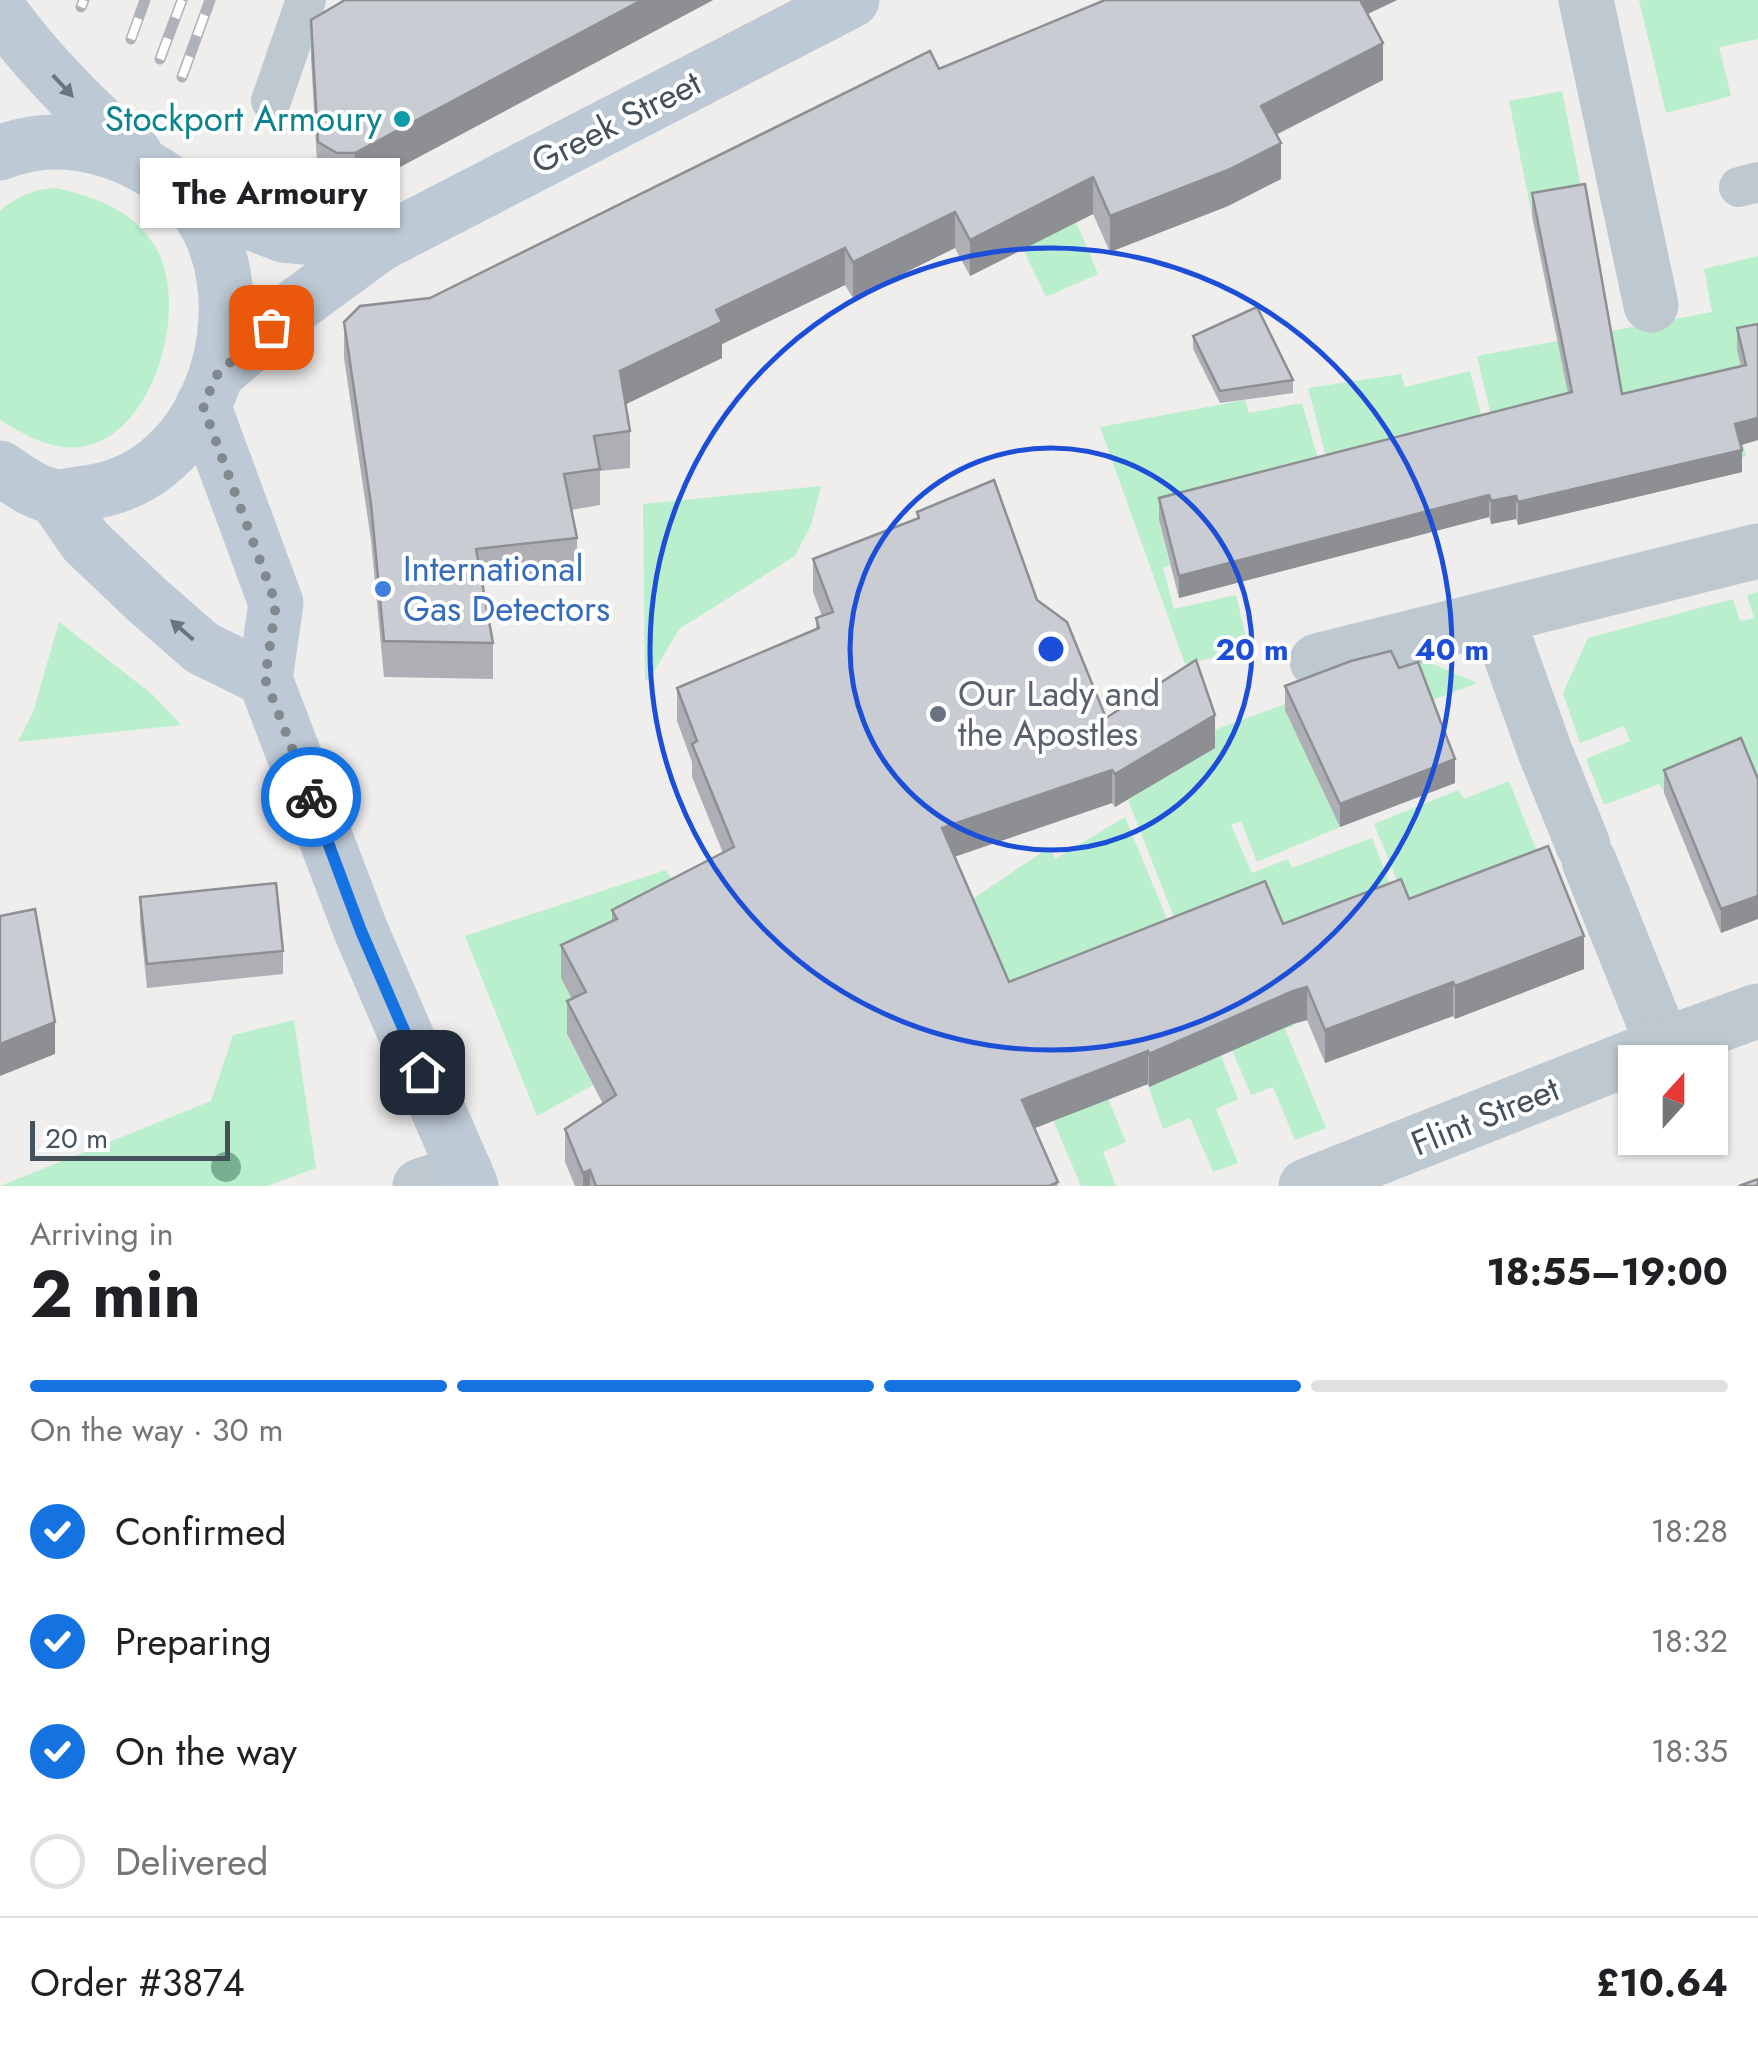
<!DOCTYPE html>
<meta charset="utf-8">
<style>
:root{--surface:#fff;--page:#f6f6f6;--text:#202124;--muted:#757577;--line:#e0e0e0;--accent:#1572e1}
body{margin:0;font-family:Jost,sans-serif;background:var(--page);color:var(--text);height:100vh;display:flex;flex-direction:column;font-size:38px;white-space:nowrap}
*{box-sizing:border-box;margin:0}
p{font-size:32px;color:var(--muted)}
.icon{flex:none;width:55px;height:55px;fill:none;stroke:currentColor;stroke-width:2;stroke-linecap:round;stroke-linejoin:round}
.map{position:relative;height:1186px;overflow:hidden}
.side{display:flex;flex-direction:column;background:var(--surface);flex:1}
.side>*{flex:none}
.needle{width:65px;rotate:21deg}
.buttons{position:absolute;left:1618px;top:1045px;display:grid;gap:20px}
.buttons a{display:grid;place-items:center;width:110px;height:110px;border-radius:0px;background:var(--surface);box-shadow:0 2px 8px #0004;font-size:50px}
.scale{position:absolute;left:30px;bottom:25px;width:200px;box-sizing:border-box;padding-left:10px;border:5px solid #45515b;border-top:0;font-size:28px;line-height:35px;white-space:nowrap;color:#45515b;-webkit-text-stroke:8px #fff;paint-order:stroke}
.pin{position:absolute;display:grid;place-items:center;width:85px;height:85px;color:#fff;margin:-42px;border-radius:20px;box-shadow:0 5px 15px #0006}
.courier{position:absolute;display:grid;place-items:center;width:100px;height:100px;margin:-50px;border:8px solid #1572e1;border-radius:50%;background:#fff;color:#222;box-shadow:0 2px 12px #0007}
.bubble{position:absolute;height:70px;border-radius:0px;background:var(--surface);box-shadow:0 2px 8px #0004;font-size:32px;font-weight:700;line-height:70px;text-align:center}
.headline em{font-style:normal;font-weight:700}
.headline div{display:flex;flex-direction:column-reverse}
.headline{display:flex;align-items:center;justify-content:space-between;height:170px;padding:0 30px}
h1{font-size:65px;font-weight:700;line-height:75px}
.bar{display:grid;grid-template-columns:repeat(4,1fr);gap:15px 10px;align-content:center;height:120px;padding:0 30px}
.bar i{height:12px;border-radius:8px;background:var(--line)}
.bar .selected{background:var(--accent)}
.bar p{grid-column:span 4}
.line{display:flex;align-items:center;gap:25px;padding:0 30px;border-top:2px solid var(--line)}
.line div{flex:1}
ol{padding:0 30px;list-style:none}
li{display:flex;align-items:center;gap:30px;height:110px}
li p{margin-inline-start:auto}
li .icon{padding:10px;border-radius:50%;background:var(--accent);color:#fff;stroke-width:4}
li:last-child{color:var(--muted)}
li i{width:55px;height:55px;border:5px solid var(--line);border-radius:50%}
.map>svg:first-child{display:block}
.green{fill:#b9efcd}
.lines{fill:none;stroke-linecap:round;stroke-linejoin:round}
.lane{stroke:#bdc8d0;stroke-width:40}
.street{stroke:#bdc8d0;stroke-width:55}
.secondary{stroke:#bdc9d5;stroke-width:55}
.rail-casing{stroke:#afb2b8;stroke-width:11}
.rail{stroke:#fff;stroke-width:8;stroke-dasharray:22;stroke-linecap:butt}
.tree{fill:#78af92}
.wall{fill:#adafb5}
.shaded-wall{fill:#8d8f93}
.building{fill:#c9ccd2;stroke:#8d8f93;stroke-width:2.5}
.oneway{fill:#697580}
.done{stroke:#81888e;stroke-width:10;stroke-dasharray:0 18}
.route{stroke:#1572e1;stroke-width:12}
.ring{fill:none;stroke:#1d4ed8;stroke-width:5}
.culture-dot{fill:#0f9aa8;stroke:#fff;stroke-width:4}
.shop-dot{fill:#3f7fe0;stroke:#fff;stroke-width:4}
.worship-dot{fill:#6b7280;stroke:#fff;stroke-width:4}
.labels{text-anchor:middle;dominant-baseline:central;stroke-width:8;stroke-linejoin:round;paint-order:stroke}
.culture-label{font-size:35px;fill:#0d838f;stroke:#fff;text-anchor:end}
.street-label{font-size:35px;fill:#45515b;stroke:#fff}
.shop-label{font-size:35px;fill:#366cbe;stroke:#fff;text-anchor:start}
.worship-label{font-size:35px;fill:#5b616d;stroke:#fff;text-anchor:start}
.centre{fill:#1d4ed8;stroke:#fff;stroke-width:5}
.ring-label{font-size:30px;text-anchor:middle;font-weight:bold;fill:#1d4ed8;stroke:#fff;stroke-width:8;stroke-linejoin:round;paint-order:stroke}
</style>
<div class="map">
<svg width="1758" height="1186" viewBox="0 0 1758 1186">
<rect width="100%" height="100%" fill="#f0eded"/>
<g class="green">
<path d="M1639 0H1758V39L1719 47 1731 96 1666 113Z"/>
<path d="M1562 91 1585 206 1532 216 1509 101Z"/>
<path d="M55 188C94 196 130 209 153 243 191 299 158 430 86 446 55 453 25 435 0 420V211C16 197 34 189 55 188Z"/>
<path d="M1074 217 1098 274 1046 297 1019 241Z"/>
<path d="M1758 256V346L1749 402 1735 407 1746 456 1738 459 1498 446 1477 356 1712 312 1704 269Z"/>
<path d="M1470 371 1487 437 1331 476 1308 388 1401 374 1405 387Z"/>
<path d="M1245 400 1249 413 1302 403 1324 479 1159 520 1170 565 1163 568 1174 609 1236 595 1249 650 1185 664 1100 427Z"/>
<path d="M821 486 811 525 795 556 679 629 652 675 645 681 643 504Z"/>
<path d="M1758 592V801L1665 793 1659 784 1604 805 1586 759 1630 741 1624 726 1580 743 1563 693 1588 638 1733 599 1740 621 1754 618 1747 595Z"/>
<path d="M59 622 152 694 181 725 18 742 33 712Z"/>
<path d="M1415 656 1477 683 1425 703 1290 708 1340 827 1257 862 1241 821 1231 825 1252 873 1288 859 1292 868 1372 838 1401 912 1185 945 1128 800 1214 748 1209 732Z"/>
<path d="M1509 781 1548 879 1417 929 1374 824 1458 790 1464 799Z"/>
<path d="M1125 817 1179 948 1104 1089 1126 1142 1103 1152 1116 1186H1081L962 906 1050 847 1055 859Z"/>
<path d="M666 870 687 905 586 1025 567 1035 593 1085 537 1116 465 936Z"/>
<path d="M1289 1015 1294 1026 1285 1029 1326 1128 1295 1140 1273 1087 1251 1095 1232 1050 1251 1042Z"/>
<path d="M294 1020 316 1168 267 1186H0L211 1101 233 1035Z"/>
<path d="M1220 1053 1238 1099 1216 1109 1238 1163 1213 1172 1190 1118 1163 1129 1148 1085Z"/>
</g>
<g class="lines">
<g class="lane">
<path d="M271 101 306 0"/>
<path d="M1739 187 1758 182"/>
</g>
<g class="street">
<path d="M1586 0 1651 305"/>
<path d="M1497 617 1544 749 1583 845"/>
<path d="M1317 661 1758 551"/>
<path d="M1589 861 1663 1045"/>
<path d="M420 1186 465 1171"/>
<path d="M1306 1186 1663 1045 1757 1011"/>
</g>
<g class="secondary">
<path d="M0 11C39 65 85 111 135 154"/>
<path d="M0 153C43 135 91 140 133 160 166 176 199 202 213 238 253 337 200 481 84 493 75 494 63 498 54 496 35 494 15 478 0 468"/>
<path d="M187 197 283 235 380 244"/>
<path d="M218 373 298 304 380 244 852 0"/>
<path d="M203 405 276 603 265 679 361 931 471 1186"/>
<path d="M54 496 86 542 147 600 202 648 265 679"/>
</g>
<defs>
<g id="rail">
<path d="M81 7 84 0"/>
<path d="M131 39 145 0"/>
<path d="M160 59 182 0"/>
<path d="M182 77 210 0"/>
</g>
</defs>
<use href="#rail" class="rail-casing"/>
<use href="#rail" class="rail"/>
</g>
<circle class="tree" cx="226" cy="1167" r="15"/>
<g class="wall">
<path d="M345 0H713L355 191H337L318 180 311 58V20Z"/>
<path d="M1397 0 1368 14 1383 80 1276 135 1281 179 1228 206 1110 252 1093 214 970 276 955 248 853 298 845 285 722 344V358L626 404 630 431V468L600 471V505L571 510 577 538V574L482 584 493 643V679L384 677 371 540 344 358V322L430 298 939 69Z"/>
<path d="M1532 193 1622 394 1741 366 1737 351V328L1758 324V440L1740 445 1742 472 1518 525 1516 519 1491 524 1489 517 1179 598 1159 520V498L1568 393 1532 216Z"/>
<path d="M1193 336 1293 380V393L1220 403 1193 349Z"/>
<path d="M917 512 1037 600 1106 718 1215 748 1115 807 1112 803 954 857 1009 982 1409 899 1584 969 1455 1019 1453 1016 1325 1063 1307 1020 1293 1024 1149 1087 1148 1084 1035 1128 1058 1186H575L565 1162V1129L603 1104 567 1034V1001L572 999 561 978V945L612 921V910L723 853 692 777V762L677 721V688L816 629V618L822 616 813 592V559L917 519Z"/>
<path d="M1285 686 1455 783 1340 827 1285 710Z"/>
<path d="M1741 738 1721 933 1664 793V770Z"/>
<path d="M140 897 283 951V974L147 988 140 921Z"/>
</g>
<g class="shaded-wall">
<path d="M642 0H713L355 191V153Z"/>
<path d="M1352 0H1397L1352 21Z"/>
<path d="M1383 43V80L1261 142V106Z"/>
<path d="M1281 143V179L1228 206 1110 252V216Z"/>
<path d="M1093 177V214L970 276V240Z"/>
<path d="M955 212V248L853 298V262Z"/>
<path d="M845 248V285L722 344V358L620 407V371L716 310Z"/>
<path d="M1758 418V440L1735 447V424Z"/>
<path d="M1742 450V472L1518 525V502Z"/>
<path d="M1489 495V517L1179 598V576Z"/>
<path d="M1516 496V519L1491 524V501Z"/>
<path d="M1215 715V748L1115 807V774Z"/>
<path d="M1455 759V783L1340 827V804Z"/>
<path d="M1112 770V803L942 861V828Z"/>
<path d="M1758 896V919L1721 933V909Z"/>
<path d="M1584 936V969L1455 1019V986Z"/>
<path d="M1453 982V1016L1325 1063V1030Z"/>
<path d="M1307 987V1020L1293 1024 1149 1087V1054L1293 991Z"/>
<path d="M55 1022V1054L0 1076V1044Z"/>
<path d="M1148 1051V1084L1022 1133V1100Z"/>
<path d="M590 1170V1186H583V1173Z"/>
</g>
<g class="building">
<path d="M345 0H642L355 153H337L318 142 311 20Z"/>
<path d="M1105 0H1360L1383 43 1261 106 1281 143 1228 170 1110 216 1093 177 970 240 955 212 853 262 845 248 716 310 722 322 620 371 630 431 594 436 600 469 564 474 577 538 476 549 493 643 384 641 371 504 344 322 360 306 430 298 930 51 939 69Z"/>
<path d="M1585 184 1622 394 1746 365 1737 328 1758 324V418L1735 424 1742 450 1518 502 1516 496 1491 501 1489 495 1179 576 1159 498 1572 392 1532 193Z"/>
<path d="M1257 307 1293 380 1220 391 1193 336Z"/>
<path d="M994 480 1037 600 1067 622 1106 718 1196 660 1215 715 1115 774 1112 770 942 828 1009 982 1265 881 1283 924 1401 879 1409 899 1548 846 1584 936 1455 986 1453 982 1325 1030 1307 987 1293 991 1149 1054 1148 1051 1022 1100 1058 1182 1049 1186H596L590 1170 583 1173 565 1129 616 1095 567 1001 586 992 561 945 617 919 612 910 734 847 692 744 697 741 677 688 819 628 816 618 833 612 813 559 919 518 917 512Z"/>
<path d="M1391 651 1399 668 1418 662 1455 759 1340 804 1285 686 1351 661Z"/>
<path d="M1741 738 1758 779V896L1721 909 1664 770Z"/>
<path d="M276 883 283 951 147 964 140 897Z"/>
<path d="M35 909 55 1022 0 1044V916Z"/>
<path d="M1758 1179V1186H1739Z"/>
</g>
<defs><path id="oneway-solid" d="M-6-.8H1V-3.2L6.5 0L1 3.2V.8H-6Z" transform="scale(2.5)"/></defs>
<g class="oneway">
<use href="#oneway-solid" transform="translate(63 86) rotate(47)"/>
<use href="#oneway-solid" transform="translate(182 630) rotate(-139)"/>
</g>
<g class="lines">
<path class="done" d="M271 327 218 373 203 406 276 604 265 679 311 797"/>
<path class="route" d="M311 797 361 931 422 1072"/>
</g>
<g class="ring">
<circle cx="1051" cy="649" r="201"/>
<circle cx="1051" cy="649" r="401"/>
</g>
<circle class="culture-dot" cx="402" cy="119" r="10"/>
<circle class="shop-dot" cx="383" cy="589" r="10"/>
<circle class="worship-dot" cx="938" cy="714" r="10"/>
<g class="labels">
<g class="culture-label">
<text x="382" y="119">Stockport Armoury</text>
</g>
<g class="street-label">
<text transform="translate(616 122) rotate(-27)">Greek Street</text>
<text transform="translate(1485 1116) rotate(-22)">Flint Street</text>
</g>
<g class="shop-label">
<text x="403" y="569">International<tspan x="403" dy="40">Gas Detectors</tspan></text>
</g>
<g class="worship-label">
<text x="958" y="694">Our Lady and<tspan x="958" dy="40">the Apostles</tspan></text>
</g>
</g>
<circle cx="1051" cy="649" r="15" class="centre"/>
<g class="ring-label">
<text x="1252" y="660">20 m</text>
<text x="1452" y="660">40 m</text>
</g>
</svg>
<div class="buttons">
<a><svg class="needle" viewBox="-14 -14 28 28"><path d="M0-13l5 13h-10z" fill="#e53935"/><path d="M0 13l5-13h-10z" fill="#757577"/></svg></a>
</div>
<div class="scale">20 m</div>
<div class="pin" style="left:271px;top:327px;background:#ea580c"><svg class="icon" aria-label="bag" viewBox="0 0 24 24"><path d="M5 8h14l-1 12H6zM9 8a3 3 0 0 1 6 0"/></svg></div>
<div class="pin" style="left:422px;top:1072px;background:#1f2937"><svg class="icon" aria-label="home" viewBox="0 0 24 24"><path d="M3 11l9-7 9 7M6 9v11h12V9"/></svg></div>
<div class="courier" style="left:311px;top:797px"><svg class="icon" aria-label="bike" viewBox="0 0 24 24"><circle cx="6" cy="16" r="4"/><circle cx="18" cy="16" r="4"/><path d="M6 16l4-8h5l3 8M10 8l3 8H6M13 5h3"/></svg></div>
<div class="bubble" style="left:140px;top:158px;width:260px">The Armoury</div>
</div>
<section class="side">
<div class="headline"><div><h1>2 min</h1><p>Arriving in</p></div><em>18:55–19:00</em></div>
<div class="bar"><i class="selected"></i><i class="selected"></i><i class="selected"></i><i></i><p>On the way · 30 m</p></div>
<ol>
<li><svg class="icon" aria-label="check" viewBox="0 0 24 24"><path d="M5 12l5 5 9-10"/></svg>Confirmed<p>18:28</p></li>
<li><svg class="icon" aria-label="check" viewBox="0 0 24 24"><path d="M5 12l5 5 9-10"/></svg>Preparing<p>18:32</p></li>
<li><svg class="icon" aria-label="check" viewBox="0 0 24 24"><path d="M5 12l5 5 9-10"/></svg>On the way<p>18:35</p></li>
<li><i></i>Delivered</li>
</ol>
<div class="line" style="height:130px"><div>Order #3874</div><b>£10.64</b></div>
</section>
